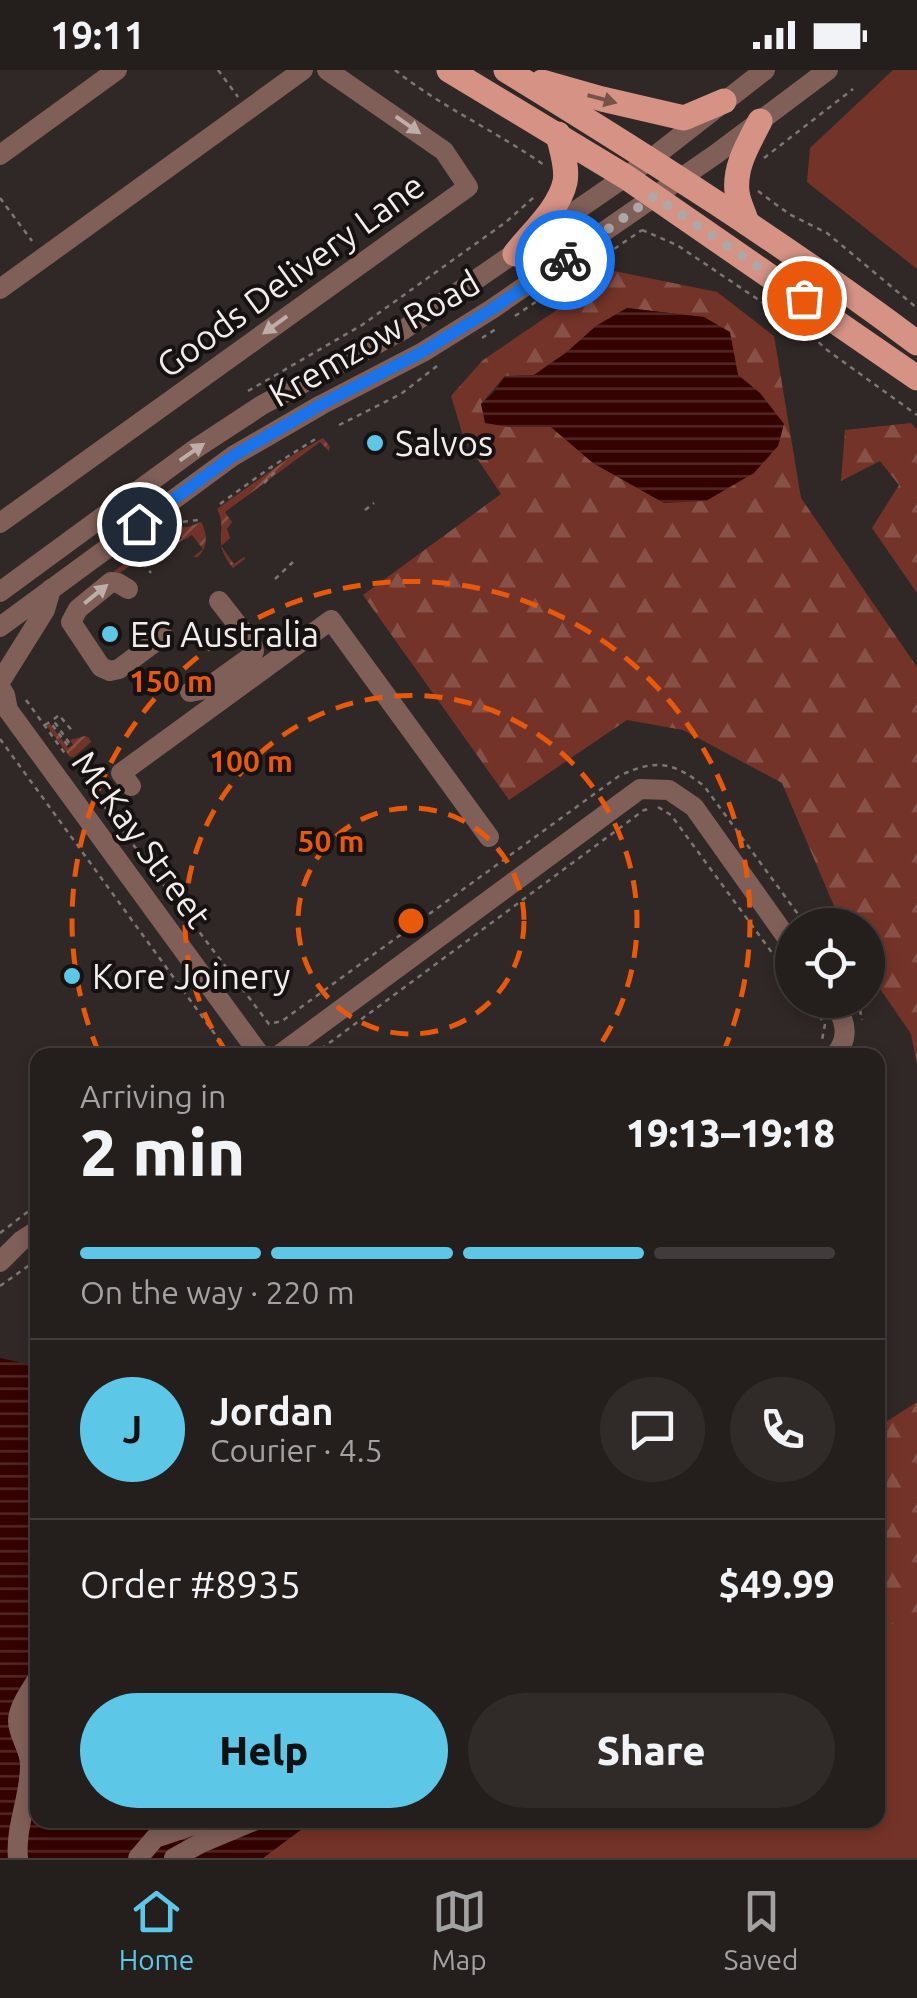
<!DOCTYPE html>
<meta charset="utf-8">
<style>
:root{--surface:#241e1c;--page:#302b29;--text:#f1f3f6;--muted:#a3a2a3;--line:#413c3b;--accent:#5cc7e7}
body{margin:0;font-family:Ubuntu,sans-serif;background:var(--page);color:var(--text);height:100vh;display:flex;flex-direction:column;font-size:38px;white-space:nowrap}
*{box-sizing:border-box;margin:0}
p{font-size:32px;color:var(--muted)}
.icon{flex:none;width:55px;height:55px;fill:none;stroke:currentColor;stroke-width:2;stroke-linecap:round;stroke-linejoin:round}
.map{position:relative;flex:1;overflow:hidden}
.details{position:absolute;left:30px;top:978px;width:855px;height:780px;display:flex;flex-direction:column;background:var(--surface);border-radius:20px;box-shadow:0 5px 15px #0003,0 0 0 2px var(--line)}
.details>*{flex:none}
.tools{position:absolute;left:775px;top:838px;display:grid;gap:20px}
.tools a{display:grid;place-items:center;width:110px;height:110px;border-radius:50%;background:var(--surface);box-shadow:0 5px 15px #0003,0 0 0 2px var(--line);font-size:50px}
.pin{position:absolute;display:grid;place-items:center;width:85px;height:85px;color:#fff;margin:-42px;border:5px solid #fff;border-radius:50%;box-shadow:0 2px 10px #0007}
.courier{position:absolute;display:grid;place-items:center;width:100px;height:100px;margin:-50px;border:8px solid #1a73e8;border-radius:50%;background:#fff;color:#222;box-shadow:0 2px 12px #0007}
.overview em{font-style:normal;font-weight:800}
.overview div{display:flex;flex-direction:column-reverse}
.overview{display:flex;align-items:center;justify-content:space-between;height:170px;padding:0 50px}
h1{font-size:65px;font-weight:800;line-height:75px}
.bar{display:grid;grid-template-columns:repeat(4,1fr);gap:15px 10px;align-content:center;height:120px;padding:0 50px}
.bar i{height:12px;border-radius:8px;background:var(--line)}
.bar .current{background:var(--accent)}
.bar p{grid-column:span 4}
.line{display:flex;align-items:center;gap:25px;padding:0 50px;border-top:2px solid var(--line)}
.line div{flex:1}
.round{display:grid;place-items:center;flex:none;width:105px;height:105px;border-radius:52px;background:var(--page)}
.action{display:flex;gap:20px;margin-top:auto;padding:20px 50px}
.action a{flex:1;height:115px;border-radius:60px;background:var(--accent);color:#111;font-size:40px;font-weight:800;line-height:115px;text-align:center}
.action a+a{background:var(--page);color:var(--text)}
.status{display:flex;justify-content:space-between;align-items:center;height:70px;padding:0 50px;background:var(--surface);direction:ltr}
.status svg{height:28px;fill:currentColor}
.tabs{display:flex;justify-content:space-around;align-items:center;height:140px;border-top:2px solid var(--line);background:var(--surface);font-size:28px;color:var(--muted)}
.tabs a{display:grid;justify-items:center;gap:5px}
.tabs .current{color:var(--accent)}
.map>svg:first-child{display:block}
.green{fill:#743328}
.forest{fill:url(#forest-firs);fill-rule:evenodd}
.garden{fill:url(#garden-furrows)}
.water{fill:url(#water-rules)}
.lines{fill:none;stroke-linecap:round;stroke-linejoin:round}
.path{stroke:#7d7675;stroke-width:2.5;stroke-dasharray:5 5;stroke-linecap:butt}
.minor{stroke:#805f58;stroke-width:20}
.major{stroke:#d69285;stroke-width:25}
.oneway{fill:#76524b}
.oneway2{fill:#bfada9}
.done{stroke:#aea7a6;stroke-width:10;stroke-dasharray:0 18}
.route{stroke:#1a73e8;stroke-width:12}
.ring{fill:none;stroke:#e8590c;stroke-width:5;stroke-dasharray:18 12}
.poi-dot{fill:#5cc7e7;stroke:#161211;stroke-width:4}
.labels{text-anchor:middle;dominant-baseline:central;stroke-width:8;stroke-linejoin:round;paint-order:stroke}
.street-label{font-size:35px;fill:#f2eceb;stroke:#161211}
.poi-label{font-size:35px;fill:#f2eceb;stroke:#161211;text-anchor:start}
.centre{fill:#e8590c;stroke:#161211;stroke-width:5}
.ring-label{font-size:30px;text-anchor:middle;font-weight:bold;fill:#e8590c;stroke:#161211;stroke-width:8;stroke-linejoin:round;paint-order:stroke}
</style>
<div class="status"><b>19:11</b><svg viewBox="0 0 49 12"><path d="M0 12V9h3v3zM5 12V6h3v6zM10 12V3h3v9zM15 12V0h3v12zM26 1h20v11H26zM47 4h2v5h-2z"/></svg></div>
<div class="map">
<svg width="917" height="1788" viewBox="0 0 917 1788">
<defs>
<pattern id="forest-firs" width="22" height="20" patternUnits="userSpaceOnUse" patternTransform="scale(2.5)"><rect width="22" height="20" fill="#743328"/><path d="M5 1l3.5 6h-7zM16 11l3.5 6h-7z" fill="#885147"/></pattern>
<pattern id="garden-furrows" width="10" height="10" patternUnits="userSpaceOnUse" patternTransform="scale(2.5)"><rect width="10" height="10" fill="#743328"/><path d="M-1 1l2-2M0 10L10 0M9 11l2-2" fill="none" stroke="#885147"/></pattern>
<pattern id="water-rules" width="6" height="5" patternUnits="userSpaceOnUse" patternTransform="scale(2.5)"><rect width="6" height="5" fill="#340200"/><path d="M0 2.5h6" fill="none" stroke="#522725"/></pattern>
</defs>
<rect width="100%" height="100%" fill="#302826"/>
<g class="green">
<path d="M893 0H917V199L807 112 810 78Z"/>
<path d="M878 1537 917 1549V1788H263L314 1750H878Z"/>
</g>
<g class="forest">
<path d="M614 201 717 222 774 266 801 428 917 597V993L911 964 868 901V855H842L782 713 683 660 627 650 509 730 363 525 501 424 464 369 451 326 483 290ZM627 238 704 247 734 285 738 305 760 323 664 433 593 393 551 357H508L481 334 505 306 534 305 567 282 596 256Z"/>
<path d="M911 353 917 360V523L872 458 899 415 880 391 841 411 845 360Z"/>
<path d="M917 1332V1559L878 1551V1357Z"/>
</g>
<g class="garden">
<path d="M323 368 330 377 329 381 320 372 225 442 232 452 227 459 230 468 221 476 234 494 244 487 245 489 233 498C210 470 229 461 217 439L293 385Z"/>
<path d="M201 452C208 464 208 477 198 487H193L203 479 192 465C176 476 159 479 143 491L140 488C122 501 101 517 79 527L165 464 173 475 182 468 175 457H188Z"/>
<path d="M50 654 68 678 73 675 70 670 85 666 89 668 91 672 74 687H70L47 656Z"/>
</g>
<g class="water">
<path d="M627 238 704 247 730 262 738 305 760 323 784 354 778 376 754 403 706 431 664 433 593 393 551 357H508L485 353 481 334 493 323 505 306 534 305 567 282 596 256Z"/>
<path d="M0 1288 37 1296 38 1750H314L263 1788H0Z"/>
</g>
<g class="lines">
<g class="path">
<path d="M218 0 238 27"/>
<path d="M395 0C441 37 496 61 544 95"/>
<path d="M764 88 853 19"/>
<path d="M758 121 789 144 827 163 917 238"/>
<path d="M0 128 32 171"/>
<path d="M642 160 677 175 811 265 827 280 917 345"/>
<path d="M515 246 642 160"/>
<path d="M482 268 496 259"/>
<path d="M248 321 362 255 506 152 534 127"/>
<path d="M339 355 401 324 437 296"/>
<path d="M264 413 275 402 271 397"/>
<path d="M220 434 271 397 317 368"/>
<path d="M365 440 374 433"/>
<path d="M173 453 198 450"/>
<path d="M143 493 151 503"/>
<path d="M275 509 293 492"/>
<path d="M26 630 66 685"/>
<path d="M54 649 59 645 74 663"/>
<path d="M45 655 50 652 68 676 70 674 53 650"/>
<path d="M0 669 225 978V985"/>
<path d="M85 711 269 954 282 951 619 706C655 689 672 691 704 716L806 855"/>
<path d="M658 737 671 745 792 910"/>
<path d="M807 930 825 954 822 970 824 971"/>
<path d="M858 930 862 950"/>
<path d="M313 985 644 740 650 739"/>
<path d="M0 1163 38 1134"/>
<path d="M0 1216 38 1189"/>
</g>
<g class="minor">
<path d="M0 85 117 0"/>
<path d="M0 219 303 0"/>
<path d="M0 453 468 117 444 81 327 0"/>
<path d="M128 519 118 513 111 512 78 539 71 552 101 597 110 601 119 599 163 566"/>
<path d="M0 522 195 379 262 335 403 260 651 89 765 0"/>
<path d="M0 557 233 386 321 335 423 282 492 239 716 84 828 0"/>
<path d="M0 612 45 540 51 519"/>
<path d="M0 617 5 625 8 640 260 985"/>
<path d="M190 622 206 619 252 586 254 581 252 573 219 531"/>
<path d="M131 716 121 703 331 550 489 767"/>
<path d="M832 930C845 948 851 967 835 985"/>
<path d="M279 985 640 719 669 720 694 737 792 875"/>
<path d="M0 1192 21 1171 38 1160"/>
<path d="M18 1788C15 1757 30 1727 30 1696 31 1680 18 1666 18 1651 18 1637 31 1620 38 1608"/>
<path d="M138 1788 155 1768 209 1750"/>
<path d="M174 1788 201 1773 256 1750"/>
</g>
<g class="major">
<path d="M449 0 626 107 917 308"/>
<path d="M506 0C646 86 785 174 917 273"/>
<path d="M542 12 602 29 684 48 724 31"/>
<path d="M747 153C744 143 738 132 737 122 734 96 749 73 760 51"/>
<path d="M515 184C532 162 559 139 565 112 568 97 561 79 558 64"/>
</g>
</g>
<defs><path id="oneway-solid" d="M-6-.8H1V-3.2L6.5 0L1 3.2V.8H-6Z" transform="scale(2.5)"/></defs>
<use class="oneway" href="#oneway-solid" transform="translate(602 29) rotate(15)"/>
<g class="oneway2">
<use href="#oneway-solid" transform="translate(408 55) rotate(35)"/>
<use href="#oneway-solid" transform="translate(275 255) rotate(144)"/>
<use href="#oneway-solid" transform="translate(192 382) rotate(-35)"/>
<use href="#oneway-solid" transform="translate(96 524) rotate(-39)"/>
</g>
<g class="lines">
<path class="done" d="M565 190 654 126 804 228"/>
<path class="route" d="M139 454 233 386 322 334 422 282 492 239 565 190"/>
</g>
<g class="ring">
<circle cx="411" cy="851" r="113"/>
<path d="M228 984A226 226 0 1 1 594 984"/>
<path d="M99 983A339 339 0 1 1 723 983"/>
</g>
<g class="poi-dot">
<circle cx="375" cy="373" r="10"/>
<circle cx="110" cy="564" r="10"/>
<circle cx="72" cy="906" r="10"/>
</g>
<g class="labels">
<g class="street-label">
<text transform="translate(290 205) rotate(-36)">Goods Delivery Lane</text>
<text transform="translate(374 268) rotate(-30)">Kremzow Road</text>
<text transform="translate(142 769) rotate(54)">McKay Street</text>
</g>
<g class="poi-label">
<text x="395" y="373">Salvos</text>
<text x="130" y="564">EG Australia</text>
<text x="92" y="906">Kore Joinery</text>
</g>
</g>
<circle cx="411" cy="851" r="15" class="centre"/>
<g class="ring-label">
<text x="171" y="622">150 m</text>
<text x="251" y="702">100 m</text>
<text x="331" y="782">50 m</text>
</g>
</svg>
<div class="tools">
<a><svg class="icon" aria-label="locate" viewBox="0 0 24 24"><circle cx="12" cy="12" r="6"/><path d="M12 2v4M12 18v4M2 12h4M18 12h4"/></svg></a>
</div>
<div class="pin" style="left:804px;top:228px;background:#ea580c"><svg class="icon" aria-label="bag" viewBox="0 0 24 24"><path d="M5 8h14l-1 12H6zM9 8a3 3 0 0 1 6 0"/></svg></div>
<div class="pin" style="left:139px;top:454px;background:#1f2937"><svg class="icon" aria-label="home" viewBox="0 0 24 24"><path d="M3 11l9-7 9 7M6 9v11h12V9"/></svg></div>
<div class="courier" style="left:565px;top:190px"><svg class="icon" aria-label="bike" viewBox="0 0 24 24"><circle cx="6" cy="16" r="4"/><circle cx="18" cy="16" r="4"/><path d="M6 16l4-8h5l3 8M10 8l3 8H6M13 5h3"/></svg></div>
<section class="details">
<div class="overview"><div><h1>2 min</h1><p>Arriving in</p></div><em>19:13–19:18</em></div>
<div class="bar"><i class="current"></i><i class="current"></i><i class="current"></i><i></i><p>On the way · 220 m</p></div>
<div class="line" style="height:180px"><b class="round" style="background:var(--accent);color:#111">J</b><div><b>Jordan</b><p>Courier · 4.5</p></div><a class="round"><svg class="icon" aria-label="chat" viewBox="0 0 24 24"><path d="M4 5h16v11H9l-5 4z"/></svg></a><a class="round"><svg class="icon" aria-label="phone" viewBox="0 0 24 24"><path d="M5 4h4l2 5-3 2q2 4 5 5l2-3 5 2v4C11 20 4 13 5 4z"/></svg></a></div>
<div class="line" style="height:130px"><div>Order #8935</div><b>$49.99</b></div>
<div class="action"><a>Help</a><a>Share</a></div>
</section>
</div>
<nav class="tabs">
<a class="current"><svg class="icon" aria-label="home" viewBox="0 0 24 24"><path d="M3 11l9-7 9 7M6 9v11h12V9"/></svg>Home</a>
<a><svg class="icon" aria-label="map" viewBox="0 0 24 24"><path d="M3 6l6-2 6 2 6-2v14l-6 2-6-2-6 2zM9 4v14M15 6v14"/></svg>Map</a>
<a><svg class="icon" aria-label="saved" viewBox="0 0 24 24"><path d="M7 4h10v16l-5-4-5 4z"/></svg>Saved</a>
</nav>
